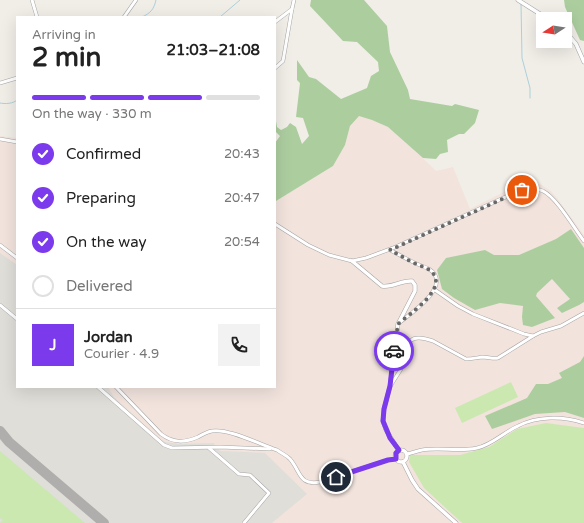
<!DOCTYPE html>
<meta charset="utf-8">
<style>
:root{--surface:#fff;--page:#f2f2f2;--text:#222;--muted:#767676;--line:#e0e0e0;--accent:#7c3aed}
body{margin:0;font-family:"Varela Round",sans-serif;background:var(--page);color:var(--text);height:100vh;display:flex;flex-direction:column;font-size:15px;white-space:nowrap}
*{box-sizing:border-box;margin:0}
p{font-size:13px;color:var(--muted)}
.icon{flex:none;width:22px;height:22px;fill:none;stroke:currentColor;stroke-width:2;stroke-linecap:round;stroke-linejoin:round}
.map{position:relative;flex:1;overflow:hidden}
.details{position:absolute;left:16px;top:16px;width:260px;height:372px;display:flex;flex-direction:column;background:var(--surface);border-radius:0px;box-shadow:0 4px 16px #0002}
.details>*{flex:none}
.needle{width:26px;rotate:258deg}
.tools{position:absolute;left:536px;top:12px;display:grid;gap:8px}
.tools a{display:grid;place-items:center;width:36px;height:36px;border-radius:0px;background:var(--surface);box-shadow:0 4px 16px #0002;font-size:20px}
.pin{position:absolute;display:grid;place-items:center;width:34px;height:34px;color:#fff;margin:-17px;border:2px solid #fff;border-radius:50%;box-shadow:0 1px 4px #0007}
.courier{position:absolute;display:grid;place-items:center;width:40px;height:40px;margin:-20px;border:3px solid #7c3aed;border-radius:50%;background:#fff;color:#222;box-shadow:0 1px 5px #0007}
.overview em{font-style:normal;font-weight:700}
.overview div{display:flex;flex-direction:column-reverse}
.overview{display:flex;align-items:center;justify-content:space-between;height:68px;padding:0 16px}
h1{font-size:26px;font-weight:700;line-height:30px}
.bar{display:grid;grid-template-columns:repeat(4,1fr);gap:6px 4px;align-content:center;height:48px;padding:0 16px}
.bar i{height:5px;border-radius:3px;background:var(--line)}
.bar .selected{background:var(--accent)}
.bar p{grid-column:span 4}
.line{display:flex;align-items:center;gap:10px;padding:0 16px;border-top:1px solid var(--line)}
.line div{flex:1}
.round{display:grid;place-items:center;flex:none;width:42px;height:42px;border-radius:0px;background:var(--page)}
ol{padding:0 16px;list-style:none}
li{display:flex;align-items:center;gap:12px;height:44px}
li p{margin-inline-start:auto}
li .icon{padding:4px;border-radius:50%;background:var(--accent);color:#fff;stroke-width:4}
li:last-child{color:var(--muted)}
li i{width:22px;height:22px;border:2px solid var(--line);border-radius:50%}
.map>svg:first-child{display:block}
.military{fill:#f2e3dd}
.airport{fill:#e0ded9}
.grass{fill:#cbe8b1}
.forest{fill:#acce9f}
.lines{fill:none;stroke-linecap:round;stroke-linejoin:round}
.stream{stroke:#abd0dc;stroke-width:1}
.taxiway{stroke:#b0aeac;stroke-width:10}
.minor-casing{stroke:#a5a5a5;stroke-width:4}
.tertiary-casing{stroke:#a5a5a5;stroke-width:4.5}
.minor{stroke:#fff;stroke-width:3}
.tertiary{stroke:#fff;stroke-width:3.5}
.done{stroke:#6a6967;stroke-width:4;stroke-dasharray:0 7.2}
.route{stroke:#7c3aed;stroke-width:5}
</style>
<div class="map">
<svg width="584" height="523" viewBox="0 0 584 523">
<rect width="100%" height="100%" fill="#f1eee8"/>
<path class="military" d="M359 115 372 120 388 127 403 139 436 171 453 167 470 209 518 185 525 184 537 185 540 184 551 191 557 198 584 235V523H0V136L17 138V387H275L276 201 333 166 345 145 350 126Z"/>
<path class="airport" d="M0 253 17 265V387H108L114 397 158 438 165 442 179 444 214 443 216 449 221 451 265 453 307 494 272 523H0Z"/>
<g class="grass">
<path d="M511 382 518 397 462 423 455 408Z"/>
<path d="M546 423 584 428V523H462L424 488 409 462 410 455H460L489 447 517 429Z"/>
<path d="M0 451 85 523H0L3 520 0 518Z"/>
</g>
<g class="forest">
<path d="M311 0H364L387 26 390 52 408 90 410 99 452 106 455 104 479 110 475 123 464 134H459L447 140 448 152 440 154 436 159 423 158 388 127 372 120 359 116 350 126 345 145 333 166 276 201 275 211V143L280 136 275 131V121H276L277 127 281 130 287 127 290 123 296 127 302 144 309 136 303 118 296 117 300 83 297 80V60L309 77 316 79 341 99 367 88 371 76 379 71 378 62 357 42 343 41 310 6Z"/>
<path d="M564 0H584V41L580 40 565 7Z"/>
<path d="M571 229 584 248V302L579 305 562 313 557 308 570 299 552 279 537 293 536 296 555 318 532 327 523 325 522 317 523 306 500 303 475 310 454 298 442 289 437 270 446 258 485 250 494 255H519L556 239Z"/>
<path d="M584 356V418L565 412 535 414 492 429 485 416 527 398 536 384H548L562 378 559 373 580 362Z"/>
</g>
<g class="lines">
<g class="stream">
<path d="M521 3 522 58 530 88V98"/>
<path d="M142 17C151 13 154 9 156 0"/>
<path d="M220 17 240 0"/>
<path d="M0 103C5 104 13 104 17 100"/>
</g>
<path class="taxiway" d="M0 431 9 442 104 523"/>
<defs>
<g id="minor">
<path d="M32 0 37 17"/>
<path d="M124 17 136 0"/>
<path d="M275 22 292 9 294 0"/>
<path d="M275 68 283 61 292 9"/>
<path d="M0 83 17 78"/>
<path d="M0 139 17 142"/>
<path d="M275 224 308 245 329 255 352 261 366 258 393 248 521 190C528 188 536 188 543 191 557 198 574 228 584 241"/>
<path d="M0 245 17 258"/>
<path d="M390 250C398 254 406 259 415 263 419 265 425 267 429 269 454 285 410 314 399 323"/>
<path d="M435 290 458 306 473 314 524 334 533 336 541 332 561 326 584 313"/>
<path d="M0 305 17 319"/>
<path d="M391 385C394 380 398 374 401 369 409 351 401 330 433 341L466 359C472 359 476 358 482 357 488 357 493 359 498 358L533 336"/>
<path d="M98 387 164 445 172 448 220 447 270 449"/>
<path d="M116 387 161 434C173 443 184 443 198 437 203 434 207 432 212 431 228 428 261 445 277 450 281 453 286 455 290 459 301 472 299 486 320 482L388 460 396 459"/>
<path d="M209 448 239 474 250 475 269 493 244 523"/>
<path d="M407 454C412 453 417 451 422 450 440 447 459 452 477 448 492 445 504 432 518 426 537 416 563 416 584 423"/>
</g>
<g id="tertiary">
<path d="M518 0 548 19"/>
<path d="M565 31 576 44 584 62"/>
<path d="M352 261 382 286C393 288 401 280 412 281L415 285V291L398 324 390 386 384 409 383 421 386 430 399 451"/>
<circle cx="401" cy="456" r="6"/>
<path d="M403 462 412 480 418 489 456 523"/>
</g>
</defs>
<use href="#minor" class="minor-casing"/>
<use href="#tertiary" class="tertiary-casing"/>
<use href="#minor" class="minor"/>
<use href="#tertiary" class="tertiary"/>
</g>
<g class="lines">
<path class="done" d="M394 351 398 324C409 314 450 288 431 271 426 267 420 266 414 263 406 259 398 254 390 250L522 190"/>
<path class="route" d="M336 477 388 460 396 459V453L399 450 390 438 383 421 384 409 390 386 394 351"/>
</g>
</svg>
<div class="tools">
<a><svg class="needle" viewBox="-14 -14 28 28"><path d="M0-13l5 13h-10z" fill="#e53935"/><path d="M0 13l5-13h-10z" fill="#767676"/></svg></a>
</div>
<div class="pin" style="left:522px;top:190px;background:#ea580c"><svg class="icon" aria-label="bag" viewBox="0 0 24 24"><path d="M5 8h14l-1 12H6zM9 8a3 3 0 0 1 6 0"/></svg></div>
<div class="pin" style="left:336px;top:477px;background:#1f2937"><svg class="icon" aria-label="home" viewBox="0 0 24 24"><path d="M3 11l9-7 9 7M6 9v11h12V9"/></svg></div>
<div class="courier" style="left:394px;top:351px"><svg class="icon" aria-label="car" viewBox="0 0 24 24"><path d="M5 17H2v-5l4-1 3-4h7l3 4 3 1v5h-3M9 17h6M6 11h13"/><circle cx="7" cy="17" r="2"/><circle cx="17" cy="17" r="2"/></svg></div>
<section class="details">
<div class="overview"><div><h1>2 min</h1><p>Arriving in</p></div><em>21:03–21:08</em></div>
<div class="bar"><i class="selected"></i><i class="selected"></i><i class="selected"></i><i></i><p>On the way · 330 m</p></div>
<ol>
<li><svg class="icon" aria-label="check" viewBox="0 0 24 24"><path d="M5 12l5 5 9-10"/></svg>Confirmed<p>20:43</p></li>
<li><svg class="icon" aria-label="check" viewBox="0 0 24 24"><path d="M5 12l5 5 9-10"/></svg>Preparing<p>20:47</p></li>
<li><svg class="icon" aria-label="check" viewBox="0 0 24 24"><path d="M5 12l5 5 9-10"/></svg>On the way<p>20:54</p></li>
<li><i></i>Delivered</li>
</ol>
<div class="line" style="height:72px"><b class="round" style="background:var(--accent);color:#fff">J</b><div><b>Jordan</b><p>Courier · 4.9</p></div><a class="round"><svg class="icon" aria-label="phone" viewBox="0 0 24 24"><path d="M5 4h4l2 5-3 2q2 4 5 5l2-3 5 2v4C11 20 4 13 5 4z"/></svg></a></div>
</section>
</div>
